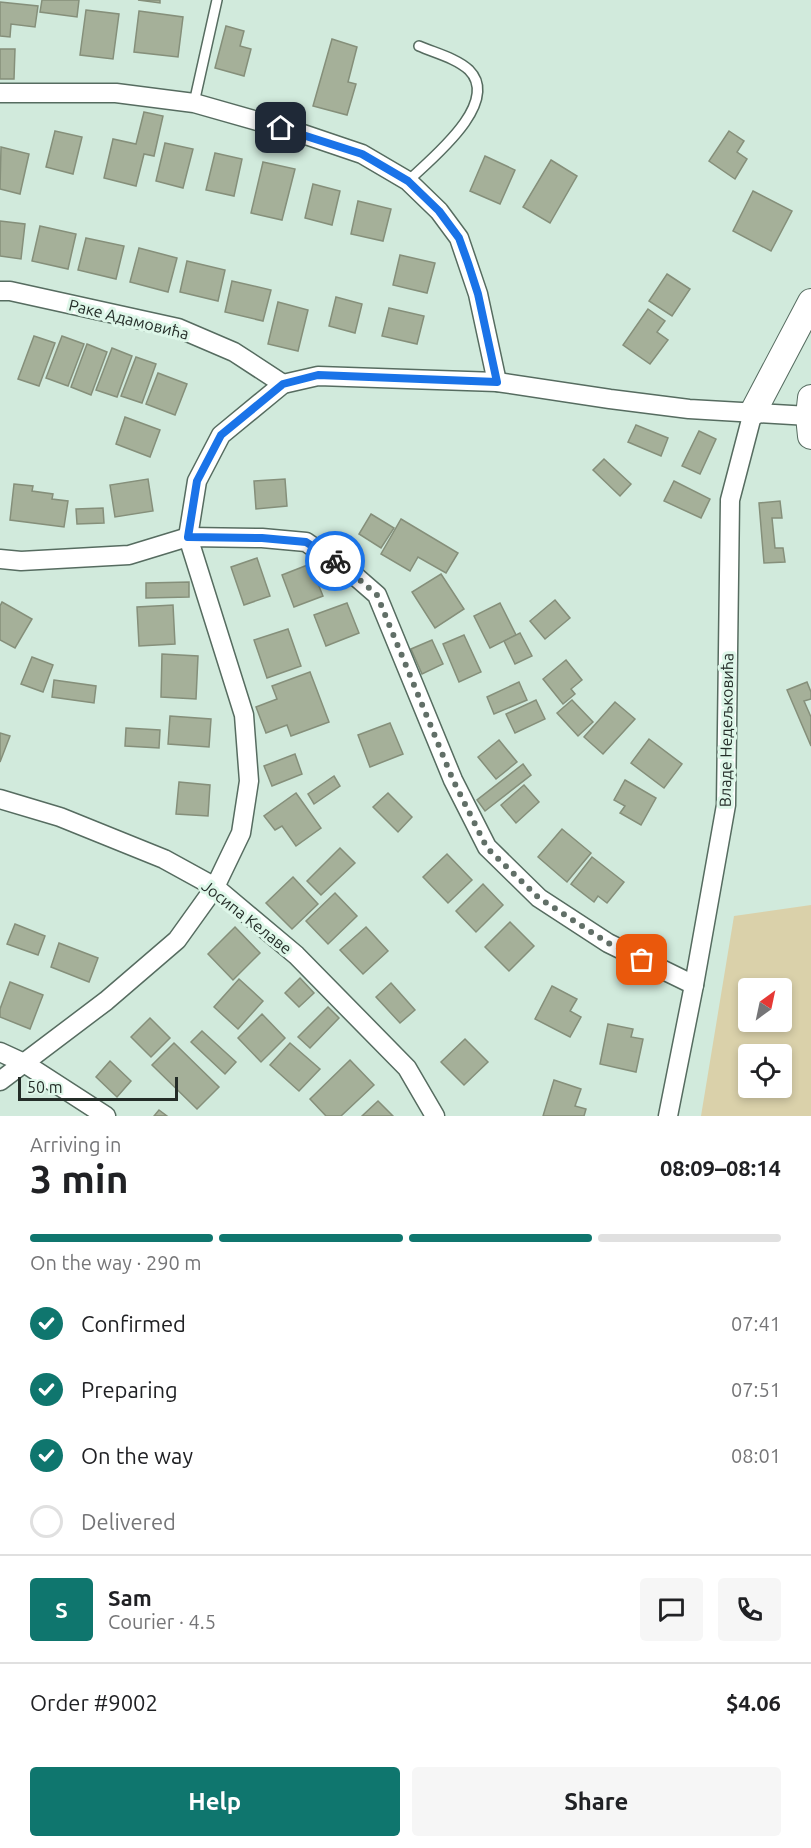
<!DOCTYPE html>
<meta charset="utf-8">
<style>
:root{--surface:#fff;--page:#f6f6f6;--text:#202124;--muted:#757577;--line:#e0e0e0;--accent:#0f766e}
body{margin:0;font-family:Ubuntu,sans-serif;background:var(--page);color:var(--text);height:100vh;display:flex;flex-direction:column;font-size:22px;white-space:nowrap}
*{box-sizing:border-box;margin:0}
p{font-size:20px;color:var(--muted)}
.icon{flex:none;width:33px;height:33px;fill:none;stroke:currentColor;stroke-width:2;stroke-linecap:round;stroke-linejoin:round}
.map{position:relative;height:1116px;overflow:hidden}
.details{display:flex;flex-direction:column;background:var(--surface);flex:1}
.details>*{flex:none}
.needle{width:39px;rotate:33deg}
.fabs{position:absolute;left:738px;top:978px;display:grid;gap:12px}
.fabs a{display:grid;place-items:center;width:54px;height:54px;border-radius:6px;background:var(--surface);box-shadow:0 3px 9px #0003;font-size:30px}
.scale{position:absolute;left:18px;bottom:15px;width:160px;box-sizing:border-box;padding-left:6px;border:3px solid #242d28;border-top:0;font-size:16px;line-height:21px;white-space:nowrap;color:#242d28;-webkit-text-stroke:4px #def7e9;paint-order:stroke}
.pin{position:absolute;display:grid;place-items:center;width:51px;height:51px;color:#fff;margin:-26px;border-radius:12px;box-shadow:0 3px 9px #0006}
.courier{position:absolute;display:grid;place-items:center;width:60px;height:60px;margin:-30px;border:4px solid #1a73e8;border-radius:50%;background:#fff;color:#222;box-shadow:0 2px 8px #0007}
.overview em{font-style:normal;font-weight:600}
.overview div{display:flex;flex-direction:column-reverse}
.overview{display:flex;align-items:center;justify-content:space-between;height:102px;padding:0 30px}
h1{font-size:39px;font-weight:600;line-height:45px}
.bar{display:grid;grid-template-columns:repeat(4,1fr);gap:9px 6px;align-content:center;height:72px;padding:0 30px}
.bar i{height:8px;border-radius:4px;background:var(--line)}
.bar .current{background:var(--accent)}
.bar p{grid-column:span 4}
.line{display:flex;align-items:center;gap:15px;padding:0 30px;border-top:2px solid var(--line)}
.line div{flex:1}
.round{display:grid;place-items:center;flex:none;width:63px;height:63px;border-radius:6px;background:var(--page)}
ol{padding:0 30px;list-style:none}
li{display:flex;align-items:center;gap:18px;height:66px}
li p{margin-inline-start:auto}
li .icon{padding:6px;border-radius:50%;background:var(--accent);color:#fff;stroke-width:4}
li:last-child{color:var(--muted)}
li i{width:33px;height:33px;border:3px solid var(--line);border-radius:50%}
.action{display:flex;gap:12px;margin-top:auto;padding:12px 30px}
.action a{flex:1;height:69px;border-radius:6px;background:var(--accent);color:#fff;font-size:24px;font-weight:600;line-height:69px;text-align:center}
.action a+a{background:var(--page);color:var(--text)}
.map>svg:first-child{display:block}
.green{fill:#dad1aa;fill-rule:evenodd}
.building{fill:#a5b099;stroke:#858f7a;stroke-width:1.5}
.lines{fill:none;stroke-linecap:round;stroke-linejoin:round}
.lane-casing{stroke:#566c60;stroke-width:12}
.street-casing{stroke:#566c60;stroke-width:21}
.secondary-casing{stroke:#566c60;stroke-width:28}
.lane{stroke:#fff;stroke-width:9}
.street{stroke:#fff;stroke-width:18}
.secondary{stroke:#fff;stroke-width:26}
.done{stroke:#616f67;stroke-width:6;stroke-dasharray:0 10.8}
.route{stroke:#1a73e8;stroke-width:8}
.labels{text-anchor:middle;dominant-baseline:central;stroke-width:6;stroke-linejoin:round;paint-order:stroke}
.street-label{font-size:16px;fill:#242d28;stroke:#def7e9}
</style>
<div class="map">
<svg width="811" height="1116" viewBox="0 0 811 1116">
<rect width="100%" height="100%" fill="#d1eadc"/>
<path class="green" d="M811 905V1116H701L734 916ZM748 988H782V1022H748ZM748 1054H782V1088H748Z"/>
<g class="building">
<path d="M42 0H79L77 17 40 12Z"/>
<path d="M138 0H160V3Z"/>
<path d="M0 2 38 6 35 27 11 24 10 37 0 36Z"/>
<path d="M86 10 119 14 113 59 80 55Z"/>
<path d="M139 11 183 17 178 57 134 52Z"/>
<path d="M226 26 244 31 240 46 251 49 244 76 215 68Z"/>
<path d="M332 39 357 47 348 82 356 84 347 115 313 106Z"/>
<path d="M0 49H15L14 79H0Z"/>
<path d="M144 112 163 116 154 156 144 154 136 186 104 178 113 139 136 144Z"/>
<path d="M55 131 82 137 73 174 46 167Z"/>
<path d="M729 131 744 141 737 152 747 159 735 179 709 161Z"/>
<path d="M165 143 193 149 183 188 156 181Z"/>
<path d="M1 147 29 154 20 194 0 189Z"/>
<path d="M215 153 242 159 234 196 206 190Z"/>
<path d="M485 156 515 170 500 204 470 191Z"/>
<path d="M551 160 577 176 550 223 523 207Z"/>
<path d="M263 162 295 169 282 220 251 213Z"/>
<path d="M313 184 340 191 332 225 305 218Z"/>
<path d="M753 191 792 211 771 251 733 231Z"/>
<path d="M358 201 391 209 383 241 351 234Z"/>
<path d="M0 221 25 224 21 259 0 256Z"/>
<path d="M40 226 76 234 68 269 32 261Z"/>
<path d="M86 238 124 246 116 279 78 270Z"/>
<path d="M139 248 177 258 168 292 130 282Z"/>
<path d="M400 255 435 263 427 293 393 285Z"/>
<path d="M187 261 225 270 218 301 180 292Z"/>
<path d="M667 274 690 289 672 316 649 301Z"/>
<path d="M232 281 271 290 263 321 225 312Z"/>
<path d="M336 297 362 304 355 333 329 326Z"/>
<path d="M278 302 308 310 298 351 268 344Z"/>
<path d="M389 308 424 316 417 344 382 336Z"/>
<path d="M648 309 665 321 657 332 668 340 650 364 623 345Z"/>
<path d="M34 336 55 343 39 386 18 379Z"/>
<path d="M62 336 84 344 68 386 46 378Z"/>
<path d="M87 344 107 352 91 395 71 387Z"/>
<path d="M112 348 132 356 117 397 96 390Z"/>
<path d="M136 357 156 364 142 403 121 396Z"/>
<path d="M158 373 187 384 175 415 146 404Z"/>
<path d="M125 417 160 430 150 457 116 444Z"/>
<path d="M636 425 668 438 661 456 628 442Z"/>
<path d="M699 431 716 439 700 474 682 466Z"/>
<path d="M604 459 631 484 620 496 593 470Z"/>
<path d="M148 479 153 511 115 517 110 485Z"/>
<path d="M285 479 287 506 256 509 254 481Z"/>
<path d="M674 481 710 499 701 518 664 501Z"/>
<path d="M14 484 33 486 32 491 53 494 52 499 68 501 64 527 10 520Z"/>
<path d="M780 501 782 518H772L775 548H783L785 562 764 563 759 503Z"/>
<path d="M103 508 104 523 77 524 76 509Z"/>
<path d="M371 514 394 528 381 548 359 534Z"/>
<path d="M401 519 458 553 446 573 418 557 410 571 381 554Z"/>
<path d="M257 558 270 596 244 605 231 567Z"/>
<path d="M310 564 323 596 294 607 282 575Z"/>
<path d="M441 574 464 609 435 628 412 592Z"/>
<path d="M189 582V597L146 598V583Z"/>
<path d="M555 600 570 618 545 639 530 621Z"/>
<path d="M2 602 32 619 15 648 0 640V606Z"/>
<path d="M347 603 359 633 326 646 314 615Z"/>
<path d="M500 603 516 635 490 648 474 616Z"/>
<path d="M173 605 175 644 139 646 137 607Z"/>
<path d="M288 629 301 666 267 678 254 640Z"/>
<path d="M520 633 532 656 515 664 504 641Z"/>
<path d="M464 635 481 672 459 682 443 644Z"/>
<path d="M432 640 443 664 422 674 411 649Z"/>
<path d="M162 654 198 656 196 699 161 697Z"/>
<path d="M32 657 53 665 43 692 21 684Z"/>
<path d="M566 660 582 680 571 689 575 694 563 704 543 679Z"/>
<path d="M310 672 329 722 291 736 287 725 266 733 256 707 277 699 272 686Z"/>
<path d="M54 680 96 686 94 703 52 697Z"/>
<path d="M519 682 527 700 494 714 487 697Z"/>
<path d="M807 682 811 692V699L804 701 811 717V746L787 690Z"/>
<path d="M536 700 545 719 515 733 506 714Z"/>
<path d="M572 700 593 722 578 736 557 713Z"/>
<path d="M615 702 635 719 603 754 584 737Z"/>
<path d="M170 716 211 719 209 747 168 744Z"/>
<path d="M390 723 403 754 370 767 358 735Z"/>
<path d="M126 728 160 730 159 748 125 746Z"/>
<path d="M0 733 10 736 0 762Z"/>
<path d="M649 739 682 764 664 788 631 763Z"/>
<path d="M499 740 517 762 496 779 478 757Z"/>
<path d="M295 754 302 774 272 786 264 766Z"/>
<path d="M523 764 531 775 485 811 477 800Z"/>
<path d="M334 776 340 786 314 804 308 794Z"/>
<path d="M625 780 656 798 641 825 620 813 625 806 614 800Z"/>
<path d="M179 782 210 785 208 816 176 814Z"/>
<path d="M524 785 539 802 516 823 501 805Z"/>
<path d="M296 793 321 828 296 846 282 826 275 830 264 816Z"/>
<path d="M388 793 412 817 398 832 373 807Z"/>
<path d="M562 829 591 853 567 882 538 857Z"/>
<path d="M340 848 355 863 321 895 307 881Z"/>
<path d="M447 854 472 880 448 903 423 877Z"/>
<path d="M592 857 624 882 607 903 598 896 594 902 571 884Z"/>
<path d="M293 877 318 904 292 929 266 903Z"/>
<path d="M483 884 503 905 476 932 456 911Z"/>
<path d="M335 893 357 916 328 944 306 921Z"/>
<path d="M510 922 534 946 509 971 485 947Z"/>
<path d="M15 924 45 936 38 955 7 944Z"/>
<path d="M235 927 260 953 233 980 208 954Z"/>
<path d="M366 927 388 951 363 974 340 950Z"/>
<path d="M59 943 98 958 89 982 51 967Z"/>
<path d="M300 978 314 993 299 1007 285 993Z"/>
<path d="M239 979 263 1001 238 1029 214 1007Z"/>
<path d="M10 982 43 995 30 1029 0 1017V1009Z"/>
<path d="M391 983 415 1010 400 1023 376 997Z"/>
<path d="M552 986 577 999 570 1011 581 1017 570 1037 535 1019Z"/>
<path d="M328 1007 339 1018 310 1048 298 1037Z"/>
<path d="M262 1014 285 1038 261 1062 238 1038Z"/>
<path d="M150 1018 170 1038 151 1057 131 1037Z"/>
<path d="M608 1024 633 1029 631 1037 643 1039 636 1072 600 1064Z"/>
<path d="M202 1031 236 1062 225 1074 191 1042Z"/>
<path d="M465 1039 488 1062 464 1085 441 1062Z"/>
<path d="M174 1043 219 1087 197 1109 152 1065Z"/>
<path d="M290 1043 320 1069 299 1091 270 1065Z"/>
<path d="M350 1060 374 1085 341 1116H326L310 1099Z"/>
<path d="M110 1061 131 1081 117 1097 96 1077Z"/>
<path d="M554 1080 581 1089 575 1106 586 1109 584 1116H543Z"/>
<path d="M378 1101 393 1116H362Z"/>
<path d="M159 1110 167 1116H154Z"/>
</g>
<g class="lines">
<defs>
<g id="lane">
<path d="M194 103 217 0"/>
<path d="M408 181C430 160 502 103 469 70 456 58 435 53 419 46"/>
</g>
<g id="street">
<path d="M0 93H116L194 103 303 134 362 154 408 181 439 211 459 238 478 294 497 382"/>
<path d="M0 291H10L178 328 234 352 283 384"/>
<path d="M0 559 21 561 129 555 188 537 262 538 306 542 354 575 377 595 453 780 487 847 539 898 608 943 694 985"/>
<path d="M0 799 60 817 164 859 215 887 296 955 407 1068 435 1116"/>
<path d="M0 1052 24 1063 106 1116"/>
<path d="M0 1081 106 1001 177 940 215 887 241 833 249 781 244 715 188 537 197 481 221 435 283 384 318 376 497 382 610 399 689 409 809 416"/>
<path d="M668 1116 694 985 726 805 730 500 753 412"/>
</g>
<g id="secondary">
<path d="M811 398 809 416 811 436"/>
<path d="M753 412 811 302"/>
</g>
</defs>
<use href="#lane" class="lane-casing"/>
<use href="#street" class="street-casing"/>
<use href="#secondary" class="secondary-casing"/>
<use href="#lane" class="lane"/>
<use href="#street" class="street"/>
<use href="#secondary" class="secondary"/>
</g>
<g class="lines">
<path class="done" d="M335 561 354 575 377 595 453 780 487 848 539 898 608 943 642 960"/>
<path class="route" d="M281 128 362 154 408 181 439 211 459 238 468 263 478 294 497 382 318 375 283 384 221 435 197 481 188 537 262 538 306 542 335 561"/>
</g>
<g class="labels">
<g class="street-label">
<text transform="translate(129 319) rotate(14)">Раке Адамовића</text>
<text transform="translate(726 730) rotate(-89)">Владе Недељковића</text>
<text transform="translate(247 917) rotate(38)">Јосипа Келаве</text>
</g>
</g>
</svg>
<div class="fabs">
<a><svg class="needle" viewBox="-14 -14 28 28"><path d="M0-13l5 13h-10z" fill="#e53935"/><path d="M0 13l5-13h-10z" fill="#757577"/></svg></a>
<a><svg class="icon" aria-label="locate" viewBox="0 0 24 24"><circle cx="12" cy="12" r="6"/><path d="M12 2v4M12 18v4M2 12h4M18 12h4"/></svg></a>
</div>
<div class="scale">50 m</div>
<div class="pin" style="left:642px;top:960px;background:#ea580c"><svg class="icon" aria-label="bag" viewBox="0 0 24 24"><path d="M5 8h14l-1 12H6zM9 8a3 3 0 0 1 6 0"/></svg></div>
<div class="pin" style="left:281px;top:128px;background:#1f2937"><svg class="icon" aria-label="home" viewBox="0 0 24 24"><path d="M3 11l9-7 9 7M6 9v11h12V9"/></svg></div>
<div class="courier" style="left:335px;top:561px"><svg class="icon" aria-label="bike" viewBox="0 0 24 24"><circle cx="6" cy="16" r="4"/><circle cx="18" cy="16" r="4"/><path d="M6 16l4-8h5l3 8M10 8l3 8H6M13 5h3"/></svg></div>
</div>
<section class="details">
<div class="overview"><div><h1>3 min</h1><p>Arriving in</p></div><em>08:09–08:14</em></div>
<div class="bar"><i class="current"></i><i class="current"></i><i class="current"></i><i></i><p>On the way · 290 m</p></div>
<ol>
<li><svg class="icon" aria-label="check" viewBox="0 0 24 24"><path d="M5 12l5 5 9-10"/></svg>Confirmed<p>07:41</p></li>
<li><svg class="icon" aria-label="check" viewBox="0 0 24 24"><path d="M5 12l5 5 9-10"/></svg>Preparing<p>07:51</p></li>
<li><svg class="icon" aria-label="check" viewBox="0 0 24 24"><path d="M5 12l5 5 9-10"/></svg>On the way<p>08:01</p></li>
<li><i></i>Delivered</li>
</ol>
<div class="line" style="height:108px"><b class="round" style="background:var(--accent);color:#fff">S</b><div><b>Sam</b><p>Courier · 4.5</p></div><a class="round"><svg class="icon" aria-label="chat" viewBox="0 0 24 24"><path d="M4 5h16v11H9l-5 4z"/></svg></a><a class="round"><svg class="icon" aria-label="phone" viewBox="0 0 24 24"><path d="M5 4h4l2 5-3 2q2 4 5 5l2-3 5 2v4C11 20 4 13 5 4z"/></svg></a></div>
<div class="line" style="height:78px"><div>Order #9002</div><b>$4.06</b></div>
<div class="action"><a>Help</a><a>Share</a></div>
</section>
